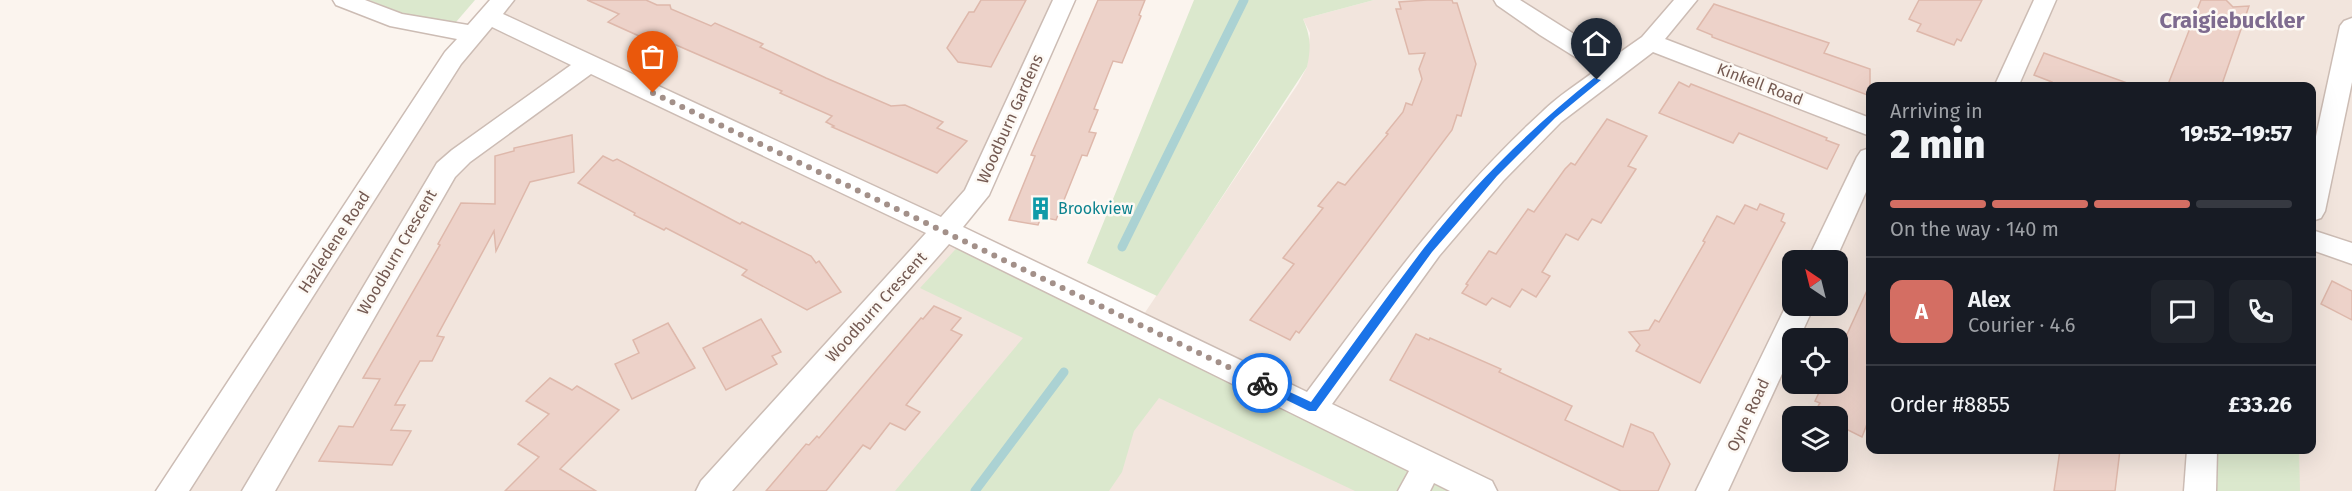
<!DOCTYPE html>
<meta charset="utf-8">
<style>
:root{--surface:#171b24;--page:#20242c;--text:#f1f3f6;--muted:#9ea1a6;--line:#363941;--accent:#d46e63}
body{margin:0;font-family:"Fira Sans",sans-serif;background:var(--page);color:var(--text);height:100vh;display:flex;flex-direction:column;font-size:22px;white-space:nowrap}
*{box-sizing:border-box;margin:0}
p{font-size:20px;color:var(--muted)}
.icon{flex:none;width:33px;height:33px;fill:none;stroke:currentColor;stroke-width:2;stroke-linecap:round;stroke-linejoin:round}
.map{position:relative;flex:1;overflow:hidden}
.drawer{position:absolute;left:1866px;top:82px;width:450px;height:372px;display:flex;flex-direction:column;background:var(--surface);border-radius:12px;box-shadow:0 6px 24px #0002}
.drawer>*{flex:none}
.needle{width:39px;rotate:325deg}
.tools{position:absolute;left:1782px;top:250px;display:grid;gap:12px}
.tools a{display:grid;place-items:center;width:66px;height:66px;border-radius:12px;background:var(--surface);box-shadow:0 6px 24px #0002;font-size:30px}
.pin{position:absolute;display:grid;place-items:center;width:51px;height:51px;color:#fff;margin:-62px -26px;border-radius:50% 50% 50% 0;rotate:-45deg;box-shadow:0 0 6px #0007}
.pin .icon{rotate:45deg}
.courier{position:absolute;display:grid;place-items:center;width:60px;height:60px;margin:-30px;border:4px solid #1a73e8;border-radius:50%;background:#fff;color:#222;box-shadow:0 2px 8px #0007}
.head em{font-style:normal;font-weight:800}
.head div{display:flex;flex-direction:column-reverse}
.head{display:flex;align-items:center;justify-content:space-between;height:102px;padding:0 24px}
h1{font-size:39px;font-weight:800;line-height:45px}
.bar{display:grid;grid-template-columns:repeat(4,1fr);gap:9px 6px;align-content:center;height:72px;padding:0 24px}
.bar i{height:8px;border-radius:4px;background:var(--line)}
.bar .on{background:var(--accent)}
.bar p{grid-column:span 4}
.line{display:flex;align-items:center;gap:15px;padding:0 24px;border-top:2px solid var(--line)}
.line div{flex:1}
.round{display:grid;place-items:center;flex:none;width:63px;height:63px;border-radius:12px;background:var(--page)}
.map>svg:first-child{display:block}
.residential{fill:#f2e5dd;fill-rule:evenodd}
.green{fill:#dbe8cd}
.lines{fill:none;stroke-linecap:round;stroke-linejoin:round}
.stream{stroke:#abd2d3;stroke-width:9}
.building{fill:#edd2c9;stroke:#deb8ab;stroke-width:1.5}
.minor-casing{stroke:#ccbcb4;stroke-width:3}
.minor{fill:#fff;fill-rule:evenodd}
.route{fill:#1a73e8}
.done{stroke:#a39089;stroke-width:6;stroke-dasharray:0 10.8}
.labels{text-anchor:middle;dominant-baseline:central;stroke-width:5;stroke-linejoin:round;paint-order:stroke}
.street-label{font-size:16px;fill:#745a52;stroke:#fdf9f4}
.culture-label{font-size:16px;fill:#0d838f;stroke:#fdf9f4;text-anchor:start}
.district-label{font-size:22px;font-weight:bold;fill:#7e6b8f;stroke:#fdf9f4}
</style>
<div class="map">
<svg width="2352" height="491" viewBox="0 0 2352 491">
<rect width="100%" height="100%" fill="#fbf4ee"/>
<path class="residential" d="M503 0H1064L945 230 1138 323 1298 84 1307 67 1310 33 1303 19 1374 0H2352V491H172ZM1870 87H2312V450H1870ZM1792 261H1838V306H1792ZM1792 339H1838V384H1792ZM1792 417H1838V462H1792Z"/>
<g class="green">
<path d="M369 0H475L450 29 423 22Z"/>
<path d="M1194 0H1374L1303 19C1311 37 1311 48 1307 67L1157 296 1087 263Z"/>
<path d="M964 240 1481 491H1355L1159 398 1134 431 1122 472 1109 491H895L1023 338 920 288Z"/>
<path d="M2202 450H2299L2300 491H2200Z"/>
</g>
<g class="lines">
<g class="stream">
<path d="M1122 247 1244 0"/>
<path d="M975 491 1064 372"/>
</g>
</g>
<g class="building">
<path d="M587 0H646L657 5H670L671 9 711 26 715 23 763 44 760 47 826 78 891 106 905 105 943 122 937 128 967 141 937 173 832 127 834 126 826 122 832 116 780 93 782 91 653 35 648 40 608 22 619 14Z"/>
<path d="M981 0H1026L991 67 958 62 947 48 969 12H974Z"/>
<path d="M1098 0H1145L1139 15 1141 16 1122 63 1113 61 1094 109 1098 110 1089 132 1096 133 1087 156 1082 155 1056 220 1041 217 1038 225 1009 220 1035 156 1031 155Z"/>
<path d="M1427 0H1452L1453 3H1457L1476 64 1461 116 1457 115 1452 130 1299 333 1296 331 1290 340 1250 320 1294 264 1283 258 1323 208 1318 206 1338 182 1345 185 1388 134 1386 133 1403 112 1406 103 1412 105 1422 79 1419 69 1425 53 1409 54 1396 9H1401L1399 2Z"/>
<path d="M1919 0H1982L1961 41 1957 39 1954 45 1917 31 1921 24 1909 19Z"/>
<path d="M2201 0H2226L2233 7 2249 6 2221 87H2167Z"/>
<path d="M1714 4 1829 43 1824 53 1870 69V96L1712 37V35L1697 29Z"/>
<path d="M2044 53 2130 84V87H2050L2052 82 2034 75Z"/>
<path d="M1679 82 1689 87 1691 84 1770 115 1827 138 1826 140 1839 145 1827 169 1739 133 1733 143 1659 113Z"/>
<path d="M1607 119 1647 136 1628 166 1636 169 1601 223 1592 219 1578 240 1566 234 1542 272 1550 276 1536 297 1522 289 1510 307 1492 298 1486 305 1462 293 1468 285 1466 284 1489 251 1496 254 1528 209 1534 212 1565 169 1571 163 1575 165Z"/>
<path d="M572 135 574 172 530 182 496 251 494 231 437 336 444 337 432 361H420L395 405H405L391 430 411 431 392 465 319 461 339 426 353 427 380 379 363 378 440 245 438 244 461 203 495 204V156L514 151V148Z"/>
<path d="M603 156 613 161 617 159 740 224 742 222 811 256 816 263 819 261 841 292 807 310 742 275 747 270 666 228 664 230 634 215 635 213 578 183Z"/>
<path d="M1760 204 1784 214 1781 221 1785 223 1700 383 1636 351 1640 345 1629 332 1649 330 1655 320 1659 322 1705 242 1703 241 1717 216 1734 224 1745 205 1757 210Z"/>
<path d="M2332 281 2352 291V320L2321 304Z"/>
<path d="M1870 284V416L1862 437 1838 425V417H1822L1814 413 1820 403 1815 401 1823 384H1838V354Z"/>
<path d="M934 306 961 318 951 330 962 335 906 405 920 412 905 430 890 423 870 449 863 445 826 491H766L806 444 809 445 817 436 819 438 921 318 923 319Z"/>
<path d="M761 319 781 352 772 356 777 364 726 390 703 348Z"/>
<path d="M668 323 695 368 632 399 615 364 639 353 633 340Z"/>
<path d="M1416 334 1429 340 1430 338 1501 369 1499 372 1572 406 1565 420 1623 447 1631 424 1653 433 1670 464 1658 491H1621L1390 380Z"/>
<path d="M550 378 572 390 577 386 619 410 560 469 596 491H505L539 457 518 444 549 414 526 401Z"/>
<path d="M2060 450H2120L2115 491H2054Z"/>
</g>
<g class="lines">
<defs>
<g id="minor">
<path d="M333 0H365L402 14 468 25 490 0H514L503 14 941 217 965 190 1053 0H1075L989 195 963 227 1307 392C1380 294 1451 195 1542 112 1558 96 1578 84 1596 70L1540 35 1497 5 1494 0H1520L1612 58 1642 37 1674 0H1697L1665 39 1870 118V136L1653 52 1561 122 1503 181 1439 256 1332 404 1492 481 1497 491H1450L1434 483 1430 491H1398L1409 471 949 244 732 491H696L701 481 926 233 591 74 470 162 455 177 275 491H242L437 163 452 150 571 65 492 27 461 64 189 491H156L445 52 457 39 390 26 336 5Z"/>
<path d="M2034 0H2056L2018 87H1994Z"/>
<path d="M2352 18V82L2325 211 2321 218 2312 221V155L2340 26 2344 21Z"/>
<path d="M1870 148V183L1835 261H1807L1857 157 1861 151Z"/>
<path d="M2312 230 2352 243V264L2312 250Z"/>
<path d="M1792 297V306H1814L1799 339H1792V352L1728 491H1696L1786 306Z"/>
<path d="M2187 450H2217L2216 491H2184Z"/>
</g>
</defs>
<use href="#minor" class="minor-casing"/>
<use href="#minor" class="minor"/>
</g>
<path class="route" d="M1594 78 1601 80 1555 118 1497 176 1458 222 1432 252 1316 411H1309L1258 386V380L1262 379 1311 402C1348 351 1385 299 1424 248 1473 185 1531 128 1594 78Z"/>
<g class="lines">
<path class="done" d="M653 93 1262 383"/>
</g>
<defs>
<symbol id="building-bare" viewBox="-9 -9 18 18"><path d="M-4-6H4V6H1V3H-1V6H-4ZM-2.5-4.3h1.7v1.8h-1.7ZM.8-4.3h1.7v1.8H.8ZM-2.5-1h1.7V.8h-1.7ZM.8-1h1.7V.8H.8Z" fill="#0f9aa8" stroke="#fdf9f4" stroke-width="2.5" paint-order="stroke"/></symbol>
</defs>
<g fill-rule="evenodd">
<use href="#building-bare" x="1024" y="192" width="33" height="33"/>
</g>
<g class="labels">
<g class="street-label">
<text transform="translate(1760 84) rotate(21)">Kinkell Road</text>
<text transform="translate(1010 119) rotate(-66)">Woodburn Gardens</text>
<text transform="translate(334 242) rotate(-57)">Hazledene Road</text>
<text transform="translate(397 252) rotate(-60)">Woodburn Crescent</text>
<text transform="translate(876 307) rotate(-48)">Woodburn Crescent</text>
<text transform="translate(1748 415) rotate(-65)">Oyne Road</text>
</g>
<g class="culture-label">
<text x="1058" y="208">Brookview</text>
</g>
<g class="district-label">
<text x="2232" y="20">Craigiebuckler</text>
</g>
</g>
</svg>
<div class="tools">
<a><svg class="needle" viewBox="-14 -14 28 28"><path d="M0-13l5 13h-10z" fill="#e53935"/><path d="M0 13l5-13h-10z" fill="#9ea1a6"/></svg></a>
<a><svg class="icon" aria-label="locate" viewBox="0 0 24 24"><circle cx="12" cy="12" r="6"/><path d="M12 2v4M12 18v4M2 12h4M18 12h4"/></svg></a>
<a><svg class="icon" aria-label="layers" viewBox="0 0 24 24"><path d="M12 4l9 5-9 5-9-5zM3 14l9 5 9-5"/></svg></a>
</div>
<div class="pin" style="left:653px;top:93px;background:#ea580c"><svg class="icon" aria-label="bag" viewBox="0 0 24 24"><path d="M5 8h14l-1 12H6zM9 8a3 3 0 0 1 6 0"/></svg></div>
<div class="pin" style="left:1597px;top:80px;background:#1f2937"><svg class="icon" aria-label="home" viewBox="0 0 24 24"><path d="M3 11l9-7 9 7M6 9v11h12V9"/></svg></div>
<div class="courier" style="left:1262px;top:383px"><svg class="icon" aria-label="bike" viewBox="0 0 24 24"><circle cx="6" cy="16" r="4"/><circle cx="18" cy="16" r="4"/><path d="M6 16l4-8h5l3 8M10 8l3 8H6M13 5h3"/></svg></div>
<section class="drawer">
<div class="head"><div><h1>2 min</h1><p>Arriving in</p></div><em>19:52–19:57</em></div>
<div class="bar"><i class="on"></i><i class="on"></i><i class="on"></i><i></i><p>On the way · 140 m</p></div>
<div class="line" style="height:108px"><b class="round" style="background:var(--accent);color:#fff">A</b><div><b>Alex</b><p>Courier · 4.6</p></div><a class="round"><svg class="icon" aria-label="chat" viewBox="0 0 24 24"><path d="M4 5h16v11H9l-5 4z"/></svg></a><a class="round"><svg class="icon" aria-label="phone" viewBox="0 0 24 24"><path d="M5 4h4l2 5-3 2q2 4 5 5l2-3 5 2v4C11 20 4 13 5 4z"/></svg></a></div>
<div class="line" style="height:78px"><div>Order #8855</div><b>£33.26</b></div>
</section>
</div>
